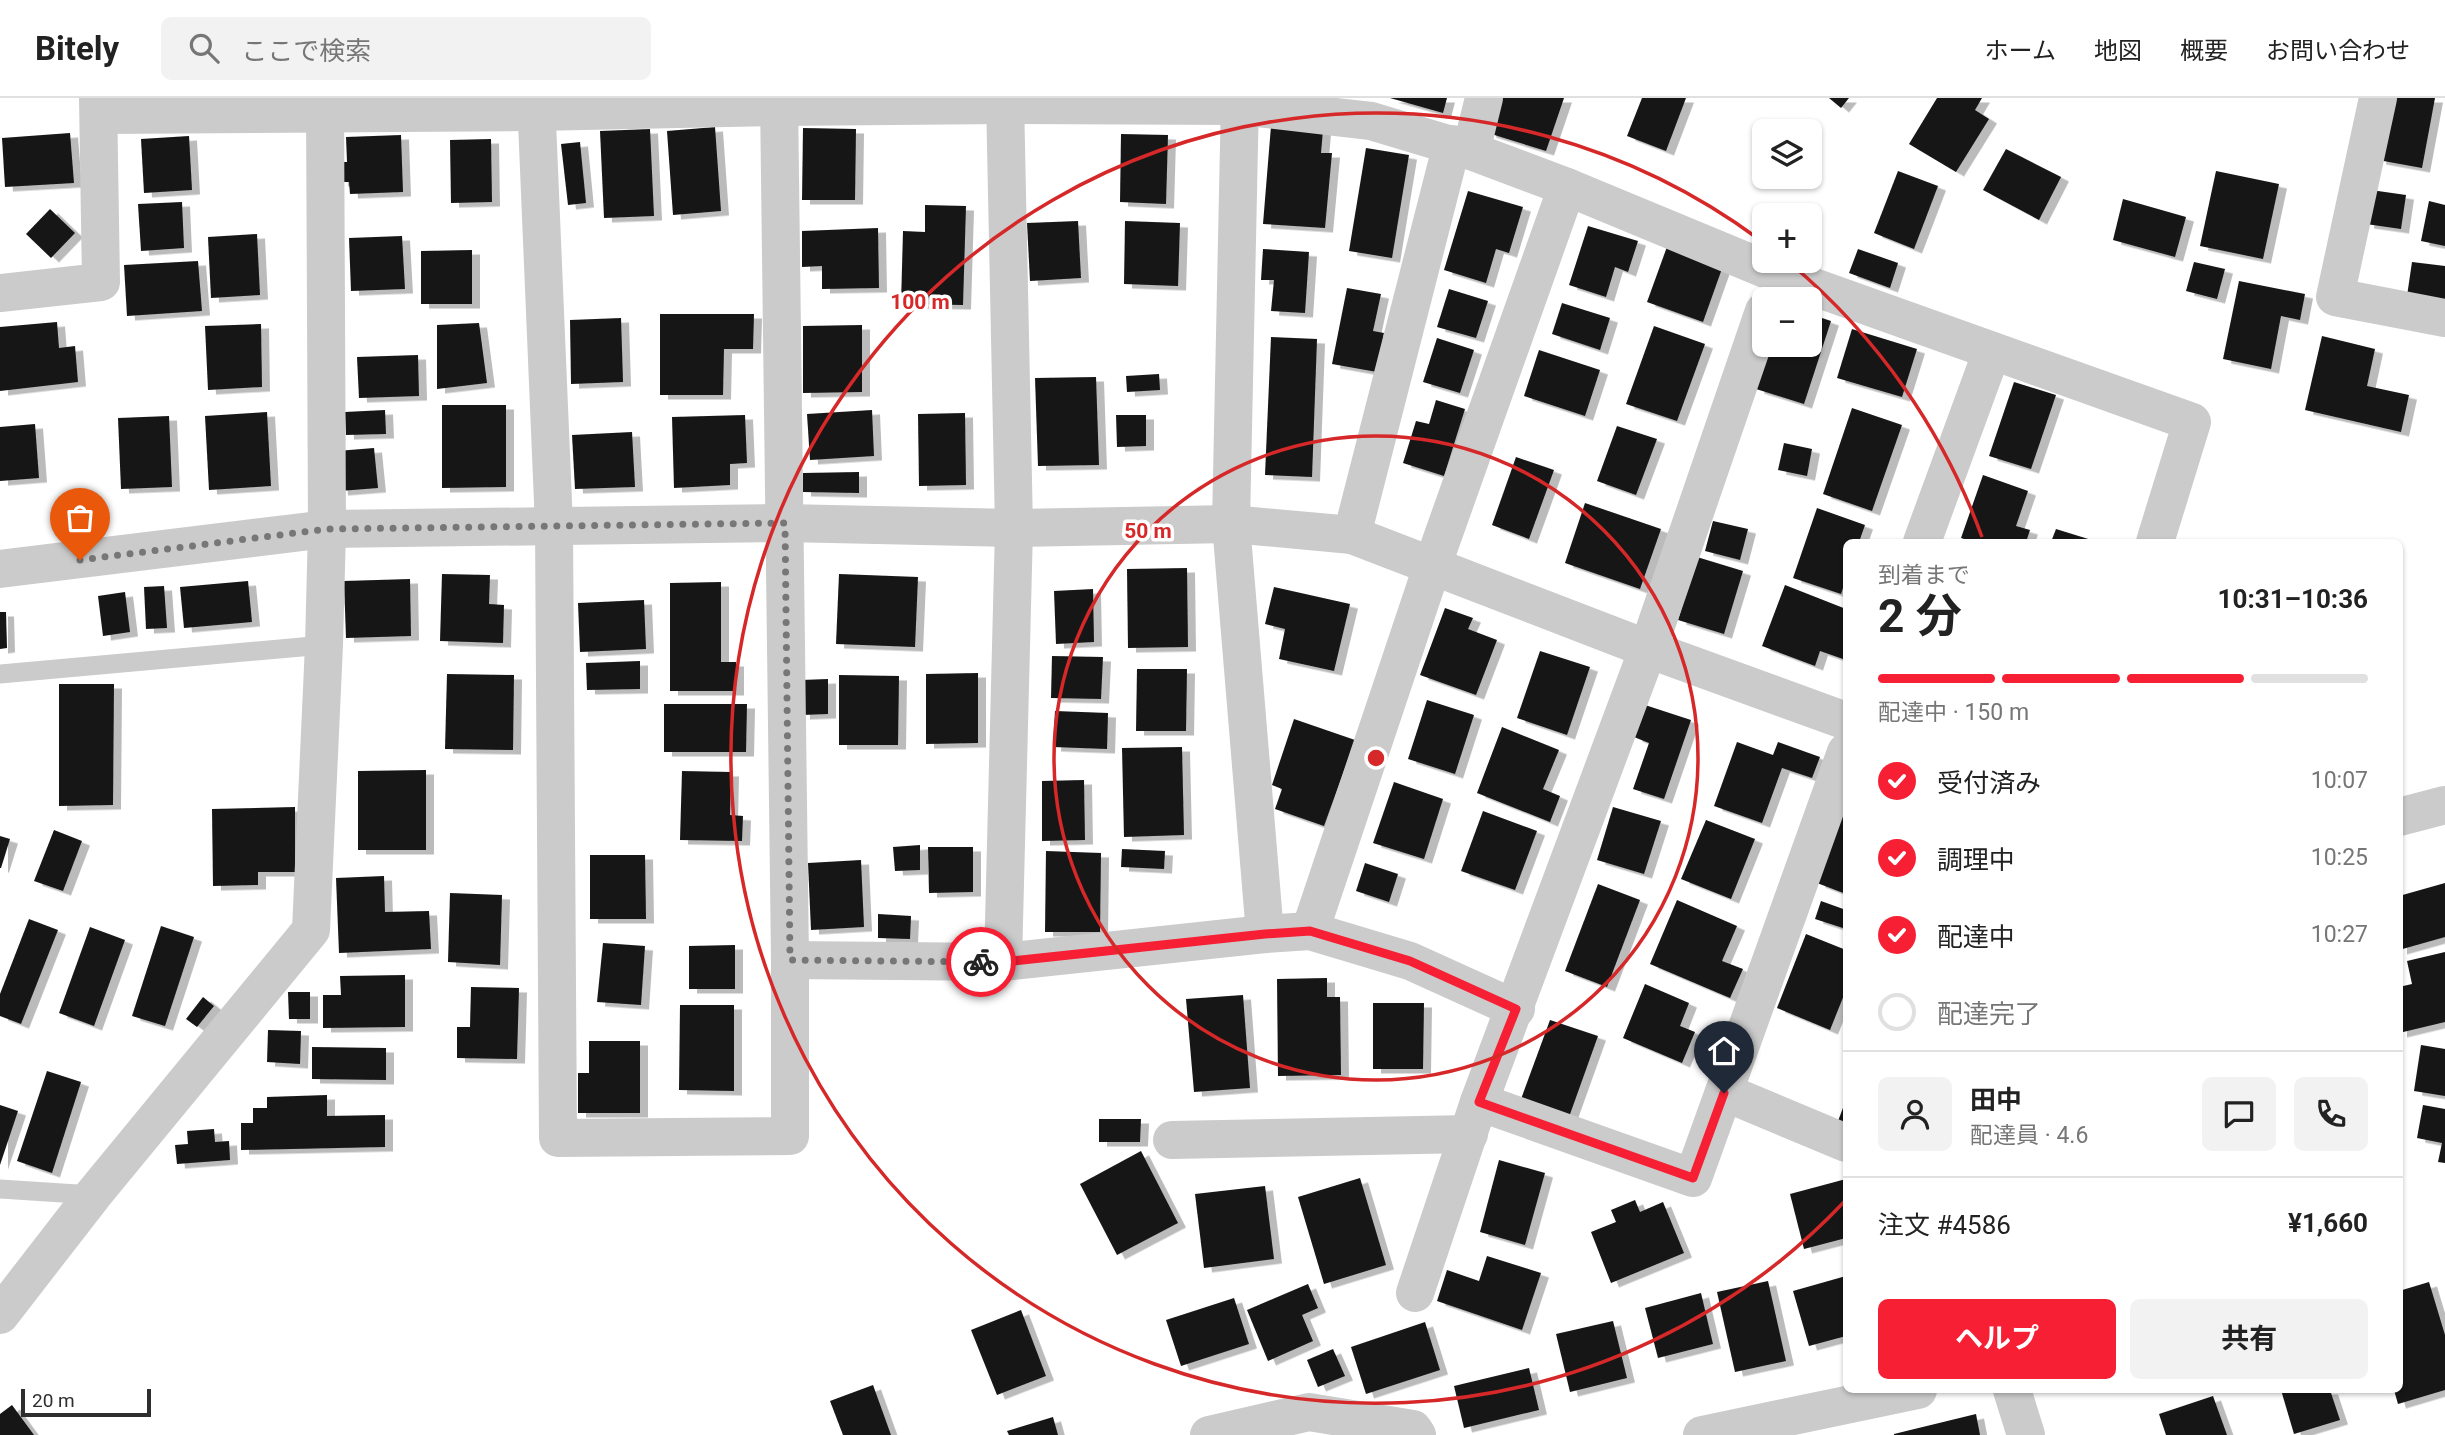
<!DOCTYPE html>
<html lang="ja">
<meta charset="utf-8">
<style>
:root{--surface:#fff;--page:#f2f2f2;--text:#222;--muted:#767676;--line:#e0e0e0;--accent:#f61f34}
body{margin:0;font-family:Roboto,"Noto Sans JP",sans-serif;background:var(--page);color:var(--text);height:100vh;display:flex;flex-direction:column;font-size:26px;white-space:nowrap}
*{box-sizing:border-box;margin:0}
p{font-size:23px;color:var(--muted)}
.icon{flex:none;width:38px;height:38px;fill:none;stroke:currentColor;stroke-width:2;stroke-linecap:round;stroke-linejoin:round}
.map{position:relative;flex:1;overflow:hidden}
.side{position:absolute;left:1843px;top:441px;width:560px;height:854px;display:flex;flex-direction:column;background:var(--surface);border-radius:10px;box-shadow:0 2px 5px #0004}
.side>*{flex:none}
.fabs{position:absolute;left:1752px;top:21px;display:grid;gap:14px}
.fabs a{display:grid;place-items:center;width:70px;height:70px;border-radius:10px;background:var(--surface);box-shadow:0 2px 5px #0004;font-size:35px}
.scale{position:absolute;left:21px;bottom:18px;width:130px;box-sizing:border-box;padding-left:7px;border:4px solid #2e2e2e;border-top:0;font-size:19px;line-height:24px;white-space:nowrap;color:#2e2e2e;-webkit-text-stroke:5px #fff;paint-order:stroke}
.pin{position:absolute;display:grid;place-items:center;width:60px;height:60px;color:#fff;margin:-72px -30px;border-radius:50% 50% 50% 0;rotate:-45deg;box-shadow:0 0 7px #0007}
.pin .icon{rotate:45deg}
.courier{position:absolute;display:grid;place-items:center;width:70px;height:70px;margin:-35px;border:5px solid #f61f34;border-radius:50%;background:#fff;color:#222;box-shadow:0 2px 9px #0007}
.head em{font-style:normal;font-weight:700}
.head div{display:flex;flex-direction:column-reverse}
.head{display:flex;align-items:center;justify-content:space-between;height:119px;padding:0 35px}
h1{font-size:46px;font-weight:700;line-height:52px}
.bar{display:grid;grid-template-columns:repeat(4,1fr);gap:10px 7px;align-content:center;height:84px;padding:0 35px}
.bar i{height:9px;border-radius:5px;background:var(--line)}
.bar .on{background:var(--accent)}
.bar p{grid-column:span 4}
.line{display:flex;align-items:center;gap:18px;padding:0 35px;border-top:2px solid var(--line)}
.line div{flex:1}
.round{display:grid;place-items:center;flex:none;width:74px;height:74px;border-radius:10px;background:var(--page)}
ol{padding:0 35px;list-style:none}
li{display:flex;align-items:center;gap:21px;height:77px}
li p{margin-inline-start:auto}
li .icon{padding:7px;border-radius:50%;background:var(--accent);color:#fff;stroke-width:4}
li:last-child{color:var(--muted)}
li i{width:38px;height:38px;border:4px solid var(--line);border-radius:50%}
.cta{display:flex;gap:14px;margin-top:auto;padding:14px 35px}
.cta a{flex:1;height:80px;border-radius:10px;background:var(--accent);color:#fff;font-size:28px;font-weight:700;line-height:80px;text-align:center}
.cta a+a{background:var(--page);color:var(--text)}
header{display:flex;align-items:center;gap:42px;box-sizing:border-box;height:98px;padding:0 35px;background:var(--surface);border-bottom:2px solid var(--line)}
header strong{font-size:33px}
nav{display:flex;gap:38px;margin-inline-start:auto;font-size:24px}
.search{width:490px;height:63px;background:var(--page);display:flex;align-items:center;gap:18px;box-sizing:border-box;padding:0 24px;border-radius:10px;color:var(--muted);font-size:26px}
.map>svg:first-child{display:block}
.building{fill:#151515;filter:url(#shadow)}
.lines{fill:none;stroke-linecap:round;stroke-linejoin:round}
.service{stroke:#cbcbcb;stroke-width:19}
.minor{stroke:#cbcbcb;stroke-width:38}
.tertiary{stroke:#cbcbcb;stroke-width:38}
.done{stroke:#777;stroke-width:7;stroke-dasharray:0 12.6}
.route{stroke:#f61f34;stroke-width:9}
.ring{fill:none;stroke:#d62828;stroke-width:3.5}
.centre{fill:#d62828;stroke:#fff;stroke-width:3.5}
.ring-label{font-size:21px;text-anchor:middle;font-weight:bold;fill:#d62828;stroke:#fff;stroke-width:7;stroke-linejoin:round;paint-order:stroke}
</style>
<header>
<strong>Bitely</strong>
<div class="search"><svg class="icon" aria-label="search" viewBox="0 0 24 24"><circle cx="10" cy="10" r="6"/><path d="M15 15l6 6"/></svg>ここで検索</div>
<nav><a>ホーム</a><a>地図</a><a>概要</a><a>お問い合わせ</a></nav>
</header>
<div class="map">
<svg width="2445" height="1337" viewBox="0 0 2445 1337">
<defs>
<filter id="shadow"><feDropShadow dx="8" dy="4.5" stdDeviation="0" flood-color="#0004"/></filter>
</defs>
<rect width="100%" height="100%" fill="#fff"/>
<g class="building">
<path d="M1390 0H1447L1443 15Z"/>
<path d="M1499 0H1564L1546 53 1488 35Z"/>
<path d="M1642 0H1686L1666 53 1627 38Z"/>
<path d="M1829 0H1849L1841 10Z"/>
<path d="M1937 0H1982L1975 12 1989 21 1956 74 1909 46Z"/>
<path d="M2390 0H2435L2422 70 2378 62Z"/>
<path d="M1271 28 1323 32 1321 55H1332L1325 130 1263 126Z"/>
<path d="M715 29 721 113 673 117 667 33Z"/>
<path d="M803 30 856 31 855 102H802Z"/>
<path d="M650 31 654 118 604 120 600 33Z"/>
<path d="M70 35 74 85 5 89 2 40Z"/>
<path d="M1121 36 1168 37 1166 106 1120 104Z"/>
<path d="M401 37 403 94 350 96 349 84H340L339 64H347L346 39Z"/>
<path d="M189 38 192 92 144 95 141 41Z"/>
<path d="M491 41 492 104 451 105 450 42Z"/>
<path d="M580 44 586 105 568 107 561 46Z"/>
<path d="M1366 50 1409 57 1392 160 1349 153Z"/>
<path d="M2006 51 2061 79 2039 122 1983 92Z"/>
<path d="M1898 73 1938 88 1914 151 1874 135Z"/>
<path d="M2216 73 2279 86 2263 161 2200 148Z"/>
<path d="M2371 92 2406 97 2401 131 2366 126Z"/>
<path d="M1468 93 1523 109 1509 155 1496 151 1486 185 1444 172Z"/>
<path d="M2123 101 2186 119 2175 159 2113 142Z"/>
<path d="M2429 103 2445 107V148L2421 143Z"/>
<path d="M182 104 184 150 141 153 138 106Z"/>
<path d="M925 107 966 108 963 207 901 206 903 133 925 134Z"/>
<path d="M50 111 75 135 51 160 26 136Z"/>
<path d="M1078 123 1081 180 1030 183 1027 125Z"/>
<path d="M1125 123 1180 125 1178 188 1124 186Z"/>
<path d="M1588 128 1638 143 1628 174 1615 169 1606 199 1569 187Z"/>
<path d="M878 130 879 190 822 191V168L802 169V133Z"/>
<path d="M257 136 260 197 211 200 208 139Z"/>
<path d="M402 138 405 191 351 193 349 140Z"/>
<path d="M1668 146 1724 165 1703 224 1647 204Z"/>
<path d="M1263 151 1309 154 1305 215 1271 213 1274 182H1261Z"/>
<path d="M1858 151 1898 165 1890 190 1849 175Z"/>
<path d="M472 152V206H421V153Z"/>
<path d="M198 163 202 213 127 218 124 167Z"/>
<path d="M2194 164 2225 171 2217 201 2186 193Z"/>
<path d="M2412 164 2445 168V203L2407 198Z"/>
<path d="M2239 183 2305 196 2300 222 2281 218 2271 271 2223 261Z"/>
<path d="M1347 190 1381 196 1373 233 1384 235 1377 274 1332 266Z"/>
<path d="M1449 191 1488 203 1476 240 1437 229Z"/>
<path d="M1562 205 1610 220 1600 252 1552 236Z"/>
<path d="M660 216H754L753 251H724L723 297H660Z"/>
<path d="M1810 216 1831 223 1804 306 1756 291 1770 247H1810Z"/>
<path d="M621 220 623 284 571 286 570 222Z"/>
<path d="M57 224 59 250 75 248 78 284 0 293V229Z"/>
<path d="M479 225 487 285 437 291V227Z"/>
<path d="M261 226 262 289 208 292 205 228Z"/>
<path d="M862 227V294L803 295V228Z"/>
<path d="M1654 228 1705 246 1677 323 1626 306Z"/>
<path d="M1852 231 1917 251 1902 299 1837 280Z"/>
<path d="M2322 238 2375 251 2367 288 2409 297 2401 334 2305 312Z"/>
<path d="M1271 239 1317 241 1312 379 1265 377Z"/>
<path d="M1437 240 1474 252 1460 295 1423 284Z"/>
<path d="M1539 252 1600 272 1585 318 1524 298Z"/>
<path d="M418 257 419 298 359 300 357 259Z"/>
<path d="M1159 276 1160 292 1127 294 1126 278Z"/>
<path d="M1096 279 1099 367 1038 368 1035 280Z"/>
<path d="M2014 284 2056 297 2031 371 1989 358Z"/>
<path d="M1436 302 1465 311 1444 378 1403 365 1416 323 1429 326Z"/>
<path d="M442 307H506V389L442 390Z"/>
<path d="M1852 310 1902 327 1872 413 1823 396Z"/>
<path d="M385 312 386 336 346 337 345 314Z"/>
<path d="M872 312 874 358 810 362 807 316Z"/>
<path d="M267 314 271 388 209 392 205 318Z"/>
<path d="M965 315 966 387 919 388 918 316Z"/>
<path d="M745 317 747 365 730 366V387L674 390 672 319Z"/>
<path d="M1116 317H1146V348L1117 349Z"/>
<path d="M169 318 172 389 121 391 118 320Z"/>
<path d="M35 326 39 380 0 383V329Z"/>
<path d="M1617 328 1657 341 1636 397 1597 383Z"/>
<path d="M632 334 635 389 575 391 572 337Z"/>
<path d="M1784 345 1812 351 1807 378 1778 372Z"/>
<path d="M374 350 378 390 340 393 337 353Z"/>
<path d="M1516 359 1554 372 1529 441 1492 427Z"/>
<path d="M859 374V395L803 394V375Z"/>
<path d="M1983 377 2028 393 2016 428 2030 432 2026 444H1974L1961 440Z"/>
<path d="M1585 405 1661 431 1640 491 1565 465Z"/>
<path d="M1817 410 1865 427 1859 444H1846V481L1841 496 1793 480Z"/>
<path d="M1713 423 1748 431 1740 462 1705 453Z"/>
<path d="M2056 431 2098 444H2051Z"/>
<path d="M1697 459 1743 473 1724 536 1678 522Z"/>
<path d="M1187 470 1188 549 1128 550 1127 471Z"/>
<path d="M442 476 490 477 489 506 504 507 503 545 440 543Z"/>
<path d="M839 476 918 479 915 549 836 546Z"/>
<path d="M410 481 411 538 346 540 344 483Z"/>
<path d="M248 483 252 524 184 530 180 489Z"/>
<path d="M721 484V564H736V593H670V485Z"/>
<path d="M1785 487 1846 511V562L1820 553 1815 568 1762 548Z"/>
<path d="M164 488 167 530 146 531 144 489Z"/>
<path d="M1274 489 1350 506 1334 573 1279 561 1285 531 1265 526Z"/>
<path d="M1093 491 1094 544 1056 546 1054 493Z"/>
<path d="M125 494 130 534 103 538 98 498Z"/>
<path d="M644 502 646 551 580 554 578 505Z"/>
<path d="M1445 510 1473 520 1468 531 1497 542 1476 597 1420 577Z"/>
<path d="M0 514H6L7 550 0 551Z"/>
<path d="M1540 553 1590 569 1567 637 1517 620Z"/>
<path d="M1052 558 1103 559 1101 601 1051 600Z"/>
<path d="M640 563V591L587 592 586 565Z"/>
<path d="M1137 571H1187L1186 633H1136Z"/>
<path d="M978 575V645L926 646V576Z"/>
<path d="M447 576 514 577 513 652 445 651Z"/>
<path d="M839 577 899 578 898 647H839Z"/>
<path d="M828 581V616L802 617 801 582Z"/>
<path d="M59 586H114L113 707 59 708Z"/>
<path d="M1427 602 1474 617 1455 676 1408 661Z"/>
<path d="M664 606H747L746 654H664Z"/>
<path d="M1645 607 1691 622 1664 701 1633 691 1649 645 1634 639Z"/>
<path d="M1055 613 1108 615 1107 651 1053 649Z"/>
<path d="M1294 621 1355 642 1324 728 1275 711 1282 691 1272 687Z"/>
<path d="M1502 629 1559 652 1543 691 1560 698 1550 724 1477 695Z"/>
<path d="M1737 644 1773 657 1778 644 1820 659 1812 680 1782 670 1762 725 1714 708Z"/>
<path d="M1182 649 1184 737 1124 739 1122 650Z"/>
<path d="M426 672V752H358V673Z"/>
<path d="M682 673 731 674 730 717 743 718 742 743 680 742Z"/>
<path d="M1084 682 1085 742 1042 743V683Z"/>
<path d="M1394 684 1443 701 1424 761 1373 745Z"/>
<path d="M1846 705V796L1817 785Z"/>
<path d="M295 709V774H258V787L213 788 212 711Z"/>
<path d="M1613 709 1661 723 1644 776 1597 762Z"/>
<path d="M1483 713 1537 733 1515 792 1461 773Z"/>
<path d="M1706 722 1755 741 1731 801 1681 781Z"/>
<path d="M54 732 82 743 63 793 34 783Z"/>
<path d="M0 738 10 741 1 770H0Z"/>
<path d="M920 747V772L895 773 893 749Z"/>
<path d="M928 749H973V794L929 795Z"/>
<path d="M1122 751 1165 753 1164 771 1121 769Z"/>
<path d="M1046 753 1101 755 1100 834H1045Z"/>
<path d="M590 757H645L646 821H590Z"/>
<path d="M861 762 864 829 811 832 808 765Z"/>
<path d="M1365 765 1398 776 1389 804 1356 793Z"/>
<path d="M384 778 385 814 429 813 431 851 339 855 336 780Z"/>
<path d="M2445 785V839L2399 852V798Z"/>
<path d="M1598 786 1640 802 1607 889 1565 873Z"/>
<path d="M450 795 502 797 500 867 448 864Z"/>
<path d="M1677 802 1737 828 1722 863 1743 871 1730 900 1650 866Z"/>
<path d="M1821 803 1846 812V831L1815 821Z"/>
<path d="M878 816 911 818 910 841 878 840Z"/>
<path d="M29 821 58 832 21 926 0 918V896Z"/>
<path d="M161 828 194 839 165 928 132 918Z"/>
<path d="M90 829 125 842 94 928 59 915Z"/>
<path d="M1806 836 1846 852V892L1830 932 1777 910Z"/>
<path d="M603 845 645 848 641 907 597 904Z"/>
<path d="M735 847V891H689V848Z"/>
<path d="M2445 854V924L2399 935V889L2412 886 2407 863Z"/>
<path d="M405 877V929L323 930V897H341L340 878Z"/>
<path d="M1327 880V899H1340L1341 977 1278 978 1277 881Z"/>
<path d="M1645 886 1689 905 1680 928 1695 934 1682 965 1623 940Z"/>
<path d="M471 889 519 890 517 961 457 960V929H470Z"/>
<path d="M288 894H310V921H289Z"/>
<path d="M1243 897 1250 990 1194 994 1186 901Z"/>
<path d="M203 899 214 908 197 929 186 921Z"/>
<path d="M1373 905H1424L1423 971H1373Z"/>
<path d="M680 907H734V993L679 992Z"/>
<path d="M1550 922 1598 938 1569 1019 1521 1001Z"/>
<path d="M268 932 301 933 300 966 267 964Z"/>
<path d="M589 943H640V1015H578V975H589Z"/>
<path d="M2421 947 2445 951V998L2414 993Z"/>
<path d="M312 949 386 950V982L312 981Z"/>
<path d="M47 973 81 984 52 1075 17 1063Z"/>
<path d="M327 997V1018L385 1017V1049L241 1052V1025H253V1010H267V999Z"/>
<path d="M1846 1002V1026L1838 1023Z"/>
<path d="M0 1007 18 1013 0 1067Z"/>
<path d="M2423 1007 2445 1011V1065L2438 1064 2442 1045 2417 1040Z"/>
<path d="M1099 1021H1141L1140 1044H1099Z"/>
<path d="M214 1031 215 1044 229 1043 230 1062 177 1066 175 1047 188 1046 187 1033Z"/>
<path d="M1141 1053 1178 1125 1117 1157 1080 1086Z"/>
<path d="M1499 1062 1545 1075 1525 1147 1480 1134Z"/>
<path d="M1360 1080 1386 1167 1324 1186 1298 1099Z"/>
<path d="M1846 1081V1140L1804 1151 1790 1096Z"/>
<path d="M1265 1088 1274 1161 1204 1170 1195 1096Z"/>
<path d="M1635 1102 1640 1114 1663 1104 1684 1155 1611 1185 1591 1134 1616 1124 1611 1112Z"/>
<path d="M1487 1158 1541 1175 1522 1232 1437 1203 1447 1172 1479 1183Z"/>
<path d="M1846 1178V1238L1809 1248 1793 1193Z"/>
<path d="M1768 1183 1786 1263 1735 1274 1717 1194Z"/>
<path d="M2429 1184 2445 1237V1292L2398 1306 2394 1292H2399V1193Z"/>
<path d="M1308 1186 1318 1210 1302 1217 1313 1243 1268 1263 1247 1212Z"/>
<path d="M1701 1195 1713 1246 1658 1260 1645 1210Z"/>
<path d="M1234 1200 1249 1246 1181 1268 1166 1222Z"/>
<path d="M1021 1212 1046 1278 997 1297 971 1232Z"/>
<path d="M1613 1223 1627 1280 1570 1294 1556 1236Z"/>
<path d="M1425 1224 1440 1272 1366 1296 1351 1249Z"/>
<path d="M1333 1251 1345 1278 1318 1289 1307 1262Z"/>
<path d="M1529 1270 1539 1312 1464 1330 1454 1288Z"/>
<path d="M873 1287 891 1337H843L830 1303Z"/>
<path d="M2281 1292H2330L2340 1322 2294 1336Z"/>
<path d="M2213 1298 2227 1337H2166L2159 1316Z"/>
<path d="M12 1307 34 1337H0V1316Z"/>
<path d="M1976 1316 1980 1337H1894V1336Z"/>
<path d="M1053 1319 1058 1337H1009L1007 1333Z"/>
</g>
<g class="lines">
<g class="service">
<path d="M0 576 324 547"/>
<path d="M0 1091 93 1097"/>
</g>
<g class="minor">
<path d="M536 0 554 428 558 1040 790 1038V862L779 0"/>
<path d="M1240 0 1231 426 1265 836 1310 833 1410 863 1516 911"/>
<path d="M2378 0 2335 199 2445 220"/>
<path d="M99 17 536 14 779 9 1005 7 1240 8 1371 23 1471 53"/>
<path d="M1567 89 1777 176 2192 324 2155 444"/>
<path d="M0 195 101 184 98 0"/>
<path d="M1352 437 1452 46"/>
<path d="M1922 444 1992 253"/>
<path d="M1310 833 1433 466 1567 89 1471 53 1484 0"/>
<path d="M790 862 1003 864 1014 430 1005 0"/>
<path d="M1003 864 1265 836"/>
<path d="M1724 994 1846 1045"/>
<path d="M1479 1004 1693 1080 1846 654"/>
<path d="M1172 1042 1469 1036"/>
<path d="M1415 1195 1479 1004 1648 551 1764 213"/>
<path d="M0 1217 93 1097 311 832 324 547 327 431 325 0"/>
<path d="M2012 1292 2026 1337"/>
<path d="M1209 1337 1309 1314 1413 1331 1417 1337"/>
<path d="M1702 1337 1918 1292"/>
</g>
<g class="tertiary">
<path d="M0 471 327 431 785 425 1014 430 1231 426 1352 437 1648 551 1846 623"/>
<path d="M2399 719 2445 707"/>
</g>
</g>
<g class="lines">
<path class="done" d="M80 462 327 431 785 425 790 862 981 864"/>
<path class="route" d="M981 864H1003L1265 836 1310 833 1410 863 1516 911 1479 1004 1693 1080 1724 995"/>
</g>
<g class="ring">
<circle cx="1376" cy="660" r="322"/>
<path d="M1844 1104A645 645 0 1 1 1760 142M1791 166A645 645 0 0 1 1982 439"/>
</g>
<circle cx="1376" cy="660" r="10" class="centre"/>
<g class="ring-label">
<text x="920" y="211">100 m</text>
<text x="1148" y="440">50 m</text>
</g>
</svg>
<div class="fabs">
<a><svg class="icon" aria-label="layers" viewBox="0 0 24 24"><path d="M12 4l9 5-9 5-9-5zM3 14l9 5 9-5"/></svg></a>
<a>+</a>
<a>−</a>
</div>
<div class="scale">20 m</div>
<div class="pin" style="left:80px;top:462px;background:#ea580c"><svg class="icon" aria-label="bag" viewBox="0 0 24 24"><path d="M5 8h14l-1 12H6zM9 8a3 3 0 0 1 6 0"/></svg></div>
<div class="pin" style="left:1724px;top:995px;background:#1f2937"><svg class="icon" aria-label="home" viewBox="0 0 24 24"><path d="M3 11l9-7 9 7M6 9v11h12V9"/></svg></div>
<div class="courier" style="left:981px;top:864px"><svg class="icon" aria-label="bike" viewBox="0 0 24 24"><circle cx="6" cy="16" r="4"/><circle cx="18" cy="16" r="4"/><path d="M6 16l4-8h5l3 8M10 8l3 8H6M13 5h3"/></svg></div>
<section class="side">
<div class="head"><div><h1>2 分</h1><p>到着まで</p></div><em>10:31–10:36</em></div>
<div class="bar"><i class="on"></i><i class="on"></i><i class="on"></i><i></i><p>配達中 · 150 m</p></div>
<ol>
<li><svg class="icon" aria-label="check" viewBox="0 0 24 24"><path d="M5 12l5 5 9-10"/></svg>受付済み<p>10:07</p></li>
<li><svg class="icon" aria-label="check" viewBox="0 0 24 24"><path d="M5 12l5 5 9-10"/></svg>調理中<p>10:25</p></li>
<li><svg class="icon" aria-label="check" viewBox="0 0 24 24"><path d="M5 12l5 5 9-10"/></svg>配達中<p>10:27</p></li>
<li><i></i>配達完了</li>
</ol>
<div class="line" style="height:126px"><a class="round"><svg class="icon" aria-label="person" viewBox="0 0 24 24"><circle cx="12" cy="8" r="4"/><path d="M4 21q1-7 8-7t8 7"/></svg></a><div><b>田中</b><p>配達員 · 4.6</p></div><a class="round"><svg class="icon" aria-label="chat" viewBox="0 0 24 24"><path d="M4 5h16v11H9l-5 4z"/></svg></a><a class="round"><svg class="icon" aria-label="phone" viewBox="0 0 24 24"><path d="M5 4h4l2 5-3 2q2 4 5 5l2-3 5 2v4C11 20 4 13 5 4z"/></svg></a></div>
<div class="line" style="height:91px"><div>注文 #4586</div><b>¥1,660</b></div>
<div class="cta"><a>ヘルプ</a><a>共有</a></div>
</section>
</div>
